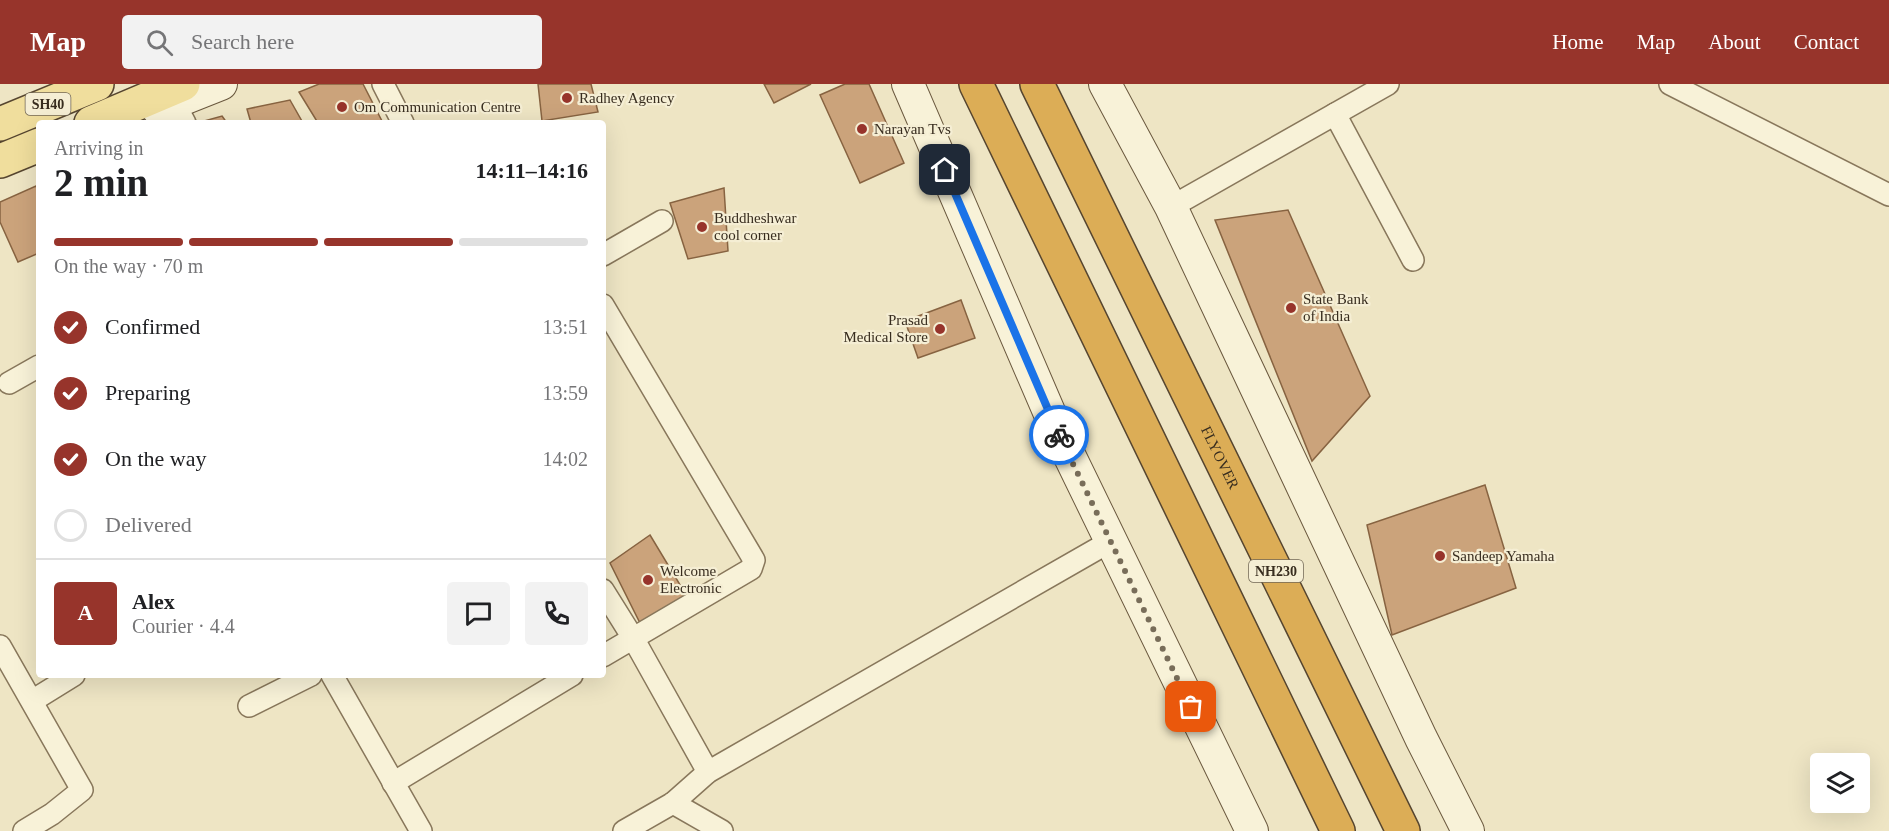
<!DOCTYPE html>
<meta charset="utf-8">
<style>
:root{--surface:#fff;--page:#f2f2f2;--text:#202124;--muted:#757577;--line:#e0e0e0;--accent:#97342b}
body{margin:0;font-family:"Times New Roman",serif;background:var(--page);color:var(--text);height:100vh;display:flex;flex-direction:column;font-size:22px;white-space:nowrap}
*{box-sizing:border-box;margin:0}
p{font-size:20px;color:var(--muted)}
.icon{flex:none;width:33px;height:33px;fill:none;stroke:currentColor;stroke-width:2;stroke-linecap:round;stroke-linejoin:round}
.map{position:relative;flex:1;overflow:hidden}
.panel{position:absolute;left:36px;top:36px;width:570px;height:558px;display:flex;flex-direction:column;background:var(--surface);border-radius:6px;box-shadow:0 6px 24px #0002}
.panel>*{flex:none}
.tools{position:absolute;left:1810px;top:669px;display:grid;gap:12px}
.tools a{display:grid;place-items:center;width:60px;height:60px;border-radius:6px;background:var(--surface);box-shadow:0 6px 24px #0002;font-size:30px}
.pin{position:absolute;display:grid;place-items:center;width:51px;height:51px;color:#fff;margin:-26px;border-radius:12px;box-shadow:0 3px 9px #0006}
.courier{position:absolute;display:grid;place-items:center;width:60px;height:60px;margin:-30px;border:4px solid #1a73e8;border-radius:50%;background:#fff;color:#222;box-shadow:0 2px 8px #0007}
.headline em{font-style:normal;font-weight:700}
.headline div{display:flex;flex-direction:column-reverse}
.headline{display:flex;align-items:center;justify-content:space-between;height:102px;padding:0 18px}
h1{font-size:39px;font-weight:700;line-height:45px}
.bar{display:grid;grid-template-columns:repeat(4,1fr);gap:9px 6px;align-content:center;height:72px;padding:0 18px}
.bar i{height:8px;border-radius:4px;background:var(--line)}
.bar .selected{background:var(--accent)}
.bar p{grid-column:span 4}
.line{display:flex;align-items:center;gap:15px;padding:0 18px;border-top:2px solid var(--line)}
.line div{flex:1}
.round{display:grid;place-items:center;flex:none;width:63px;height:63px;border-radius:6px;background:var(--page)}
ol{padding:0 18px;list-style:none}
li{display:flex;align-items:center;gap:18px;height:66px}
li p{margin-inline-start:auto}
li .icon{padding:6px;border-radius:50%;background:var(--accent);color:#fff;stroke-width:4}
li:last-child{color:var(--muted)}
li i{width:33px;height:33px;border:3px solid var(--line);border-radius:50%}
header{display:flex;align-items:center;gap:36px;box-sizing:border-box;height:84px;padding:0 30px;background:var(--accent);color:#fff}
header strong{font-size:28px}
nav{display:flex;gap:33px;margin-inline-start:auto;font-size:21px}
.search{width:420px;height:54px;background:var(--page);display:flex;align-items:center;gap:15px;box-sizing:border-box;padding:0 21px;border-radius:6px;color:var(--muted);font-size:22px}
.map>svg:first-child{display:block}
.building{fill:#cba37b;stroke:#876341;stroke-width:1.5}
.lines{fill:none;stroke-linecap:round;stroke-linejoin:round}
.street-casing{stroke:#88775b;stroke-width:24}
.secondary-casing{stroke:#6a583e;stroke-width:34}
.primary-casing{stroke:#56452f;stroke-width:36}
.highway-casing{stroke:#56452f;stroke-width:36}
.street{stroke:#f8f2d8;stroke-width:21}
.secondary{stroke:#f8f2d8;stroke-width:32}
.primary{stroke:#f0de9d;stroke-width:33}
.highway{stroke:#dcad56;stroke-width:33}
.done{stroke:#786d59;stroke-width:6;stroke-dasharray:0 10.8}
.route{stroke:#1a73e8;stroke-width:8}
.poi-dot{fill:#97342b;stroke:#f5eed4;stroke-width:2}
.labels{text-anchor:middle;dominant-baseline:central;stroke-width:4.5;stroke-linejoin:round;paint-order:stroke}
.shield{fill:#f5eed4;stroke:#716755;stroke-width:1.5}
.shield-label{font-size:14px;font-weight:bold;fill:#382d1f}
.poi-label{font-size:15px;fill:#382d1f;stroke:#f5eed4;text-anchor:start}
.street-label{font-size:15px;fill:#382d1f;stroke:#f5eed4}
</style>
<header>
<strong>Map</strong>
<div class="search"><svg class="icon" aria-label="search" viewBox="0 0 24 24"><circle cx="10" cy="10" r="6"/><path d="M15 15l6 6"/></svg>Search here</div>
<nav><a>Home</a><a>Map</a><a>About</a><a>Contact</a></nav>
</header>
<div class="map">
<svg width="1889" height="747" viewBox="0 0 1889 747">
<rect width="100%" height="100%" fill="#eee5c4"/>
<g class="building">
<path d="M319 0H363L383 39H318L299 8Z"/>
<path d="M538 0H591L598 28 542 37Z"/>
<path d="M764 0H811L774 19Z"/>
<path d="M845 0H869L904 79 860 99 820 11Z"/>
<path d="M290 16 303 39H251L247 25Z"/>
<path d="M222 32 227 39H197Z"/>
<path d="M36 102 39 109V169L18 178 0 138V118Z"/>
<path d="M724 104 728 167 688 175 670 119Z"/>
<path d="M1288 126 1370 312 1312 377 1215 136Z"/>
<path d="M961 216 975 254 918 274 905 237Z"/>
<path d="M1485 401 1516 504 1392 551 1367 441Z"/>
<path d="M650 451 688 514 644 547 610 479Z"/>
</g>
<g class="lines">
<defs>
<g id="street">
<path d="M383 0 403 39"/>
<path d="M1670 0 1889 111"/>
<path d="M174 18 185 39"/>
<path d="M1335 30 1413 176"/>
<path d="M1171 123 1388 0"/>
<path d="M603 171 662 137"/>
<path d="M603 221 754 476 751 485 603 572"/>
<path d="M9 299 39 282"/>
<path d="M603 506 633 554 708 688"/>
<path d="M0 562 82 706 52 730 24 747"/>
<path d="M332 591 421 747"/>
<path d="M32 617 74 591"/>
<path d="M249 622 311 591"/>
<path d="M393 699 572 591"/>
<path d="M673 719 722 747"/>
<path d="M624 747 673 719 708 688 1111 457"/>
</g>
<g id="secondary">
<path d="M908 0 1056 344 1252 747"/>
<path d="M1105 0 1171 123 1421 654 1468 747"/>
<path d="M158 25 221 0"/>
</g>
<g id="primary">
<path d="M91 39 183 0"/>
<path d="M0 40 97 0"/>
<path d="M0 77 39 61"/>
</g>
<g id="highway">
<path d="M976 0 1338 747"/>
<path id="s1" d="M1037 0 1403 747"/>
</g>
</defs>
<use href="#street" class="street-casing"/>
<use href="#secondary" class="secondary-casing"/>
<use href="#primary" class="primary-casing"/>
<use href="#highway" class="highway-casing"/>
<use href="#street" class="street"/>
<use href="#secondary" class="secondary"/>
<use href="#primary" class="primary"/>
<use href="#highway" class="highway"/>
</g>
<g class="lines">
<path class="done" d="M1059 351 1191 623"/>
<path class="route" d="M945 86 1059 351"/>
</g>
<g class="poi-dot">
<circle cx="567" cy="14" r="6"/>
<circle cx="342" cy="23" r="6"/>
<circle cx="862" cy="45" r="6"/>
<circle cx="702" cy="143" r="6"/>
<circle cx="1291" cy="224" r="6"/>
<circle cx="940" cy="245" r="6"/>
<circle cx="1440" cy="472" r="6"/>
<circle cx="648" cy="496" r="6"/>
</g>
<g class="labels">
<g class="shield">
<rect x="25.5" y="9" width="45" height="22" rx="4.5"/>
<rect x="1249" y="476" width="54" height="22" rx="4.5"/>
</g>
<g class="shield-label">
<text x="48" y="20">SH40</text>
<text x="1276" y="487">NH230</text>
</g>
<g class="poi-label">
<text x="579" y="14">Radhey Agency</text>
<text x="354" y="23">Om Communication Centre</text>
<text x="874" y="45">Narayan Tvs</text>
<text x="714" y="134">Buddheshwar<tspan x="714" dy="17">cool corner</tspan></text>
<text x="1303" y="215">State Bank<tspan x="1303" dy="17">of India</tspan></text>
<text x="928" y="236" text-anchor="end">Prasad<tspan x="928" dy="17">Medical Store</tspan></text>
<text x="1452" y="472">Sandeep Yamaha</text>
<text x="660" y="487">Welcome<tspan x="660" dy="17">Electronic</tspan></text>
</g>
<g class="street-label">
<text stroke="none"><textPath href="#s1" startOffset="416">FLYOVER</textPath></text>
</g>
</g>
</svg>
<div class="tools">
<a><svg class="icon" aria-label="layers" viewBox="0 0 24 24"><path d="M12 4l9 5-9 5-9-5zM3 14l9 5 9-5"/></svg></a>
</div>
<div class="pin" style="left:1191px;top:623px;background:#ea580c"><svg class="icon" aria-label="bag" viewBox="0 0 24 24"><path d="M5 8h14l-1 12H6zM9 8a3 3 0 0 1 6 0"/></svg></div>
<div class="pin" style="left:945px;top:86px;background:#1f2937"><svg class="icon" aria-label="home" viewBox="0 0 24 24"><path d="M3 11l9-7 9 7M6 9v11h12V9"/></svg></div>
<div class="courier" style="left:1059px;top:351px"><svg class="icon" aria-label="bike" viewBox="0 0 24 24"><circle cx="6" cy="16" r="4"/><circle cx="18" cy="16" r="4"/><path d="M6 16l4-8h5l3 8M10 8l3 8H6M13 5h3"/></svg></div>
<section class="panel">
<div class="headline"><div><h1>2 min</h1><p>Arriving in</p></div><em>14:11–14:16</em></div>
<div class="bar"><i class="selected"></i><i class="selected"></i><i class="selected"></i><i></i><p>On the way · 70 m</p></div>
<ol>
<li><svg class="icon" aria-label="check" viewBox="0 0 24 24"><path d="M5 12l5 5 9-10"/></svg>Confirmed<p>13:51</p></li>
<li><svg class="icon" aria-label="check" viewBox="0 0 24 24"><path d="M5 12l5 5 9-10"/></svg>Preparing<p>13:59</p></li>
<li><svg class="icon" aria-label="check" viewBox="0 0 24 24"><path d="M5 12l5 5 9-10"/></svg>On the way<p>14:02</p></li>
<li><i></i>Delivered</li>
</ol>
<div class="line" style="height:108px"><b class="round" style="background:var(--accent);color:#fff">A</b><div><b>Alex</b><p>Courier · 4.4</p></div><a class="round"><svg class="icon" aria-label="chat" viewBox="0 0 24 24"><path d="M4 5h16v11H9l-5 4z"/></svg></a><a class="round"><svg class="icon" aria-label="phone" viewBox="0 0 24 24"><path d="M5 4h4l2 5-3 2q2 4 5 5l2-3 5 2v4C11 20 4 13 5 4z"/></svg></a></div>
</section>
</div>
